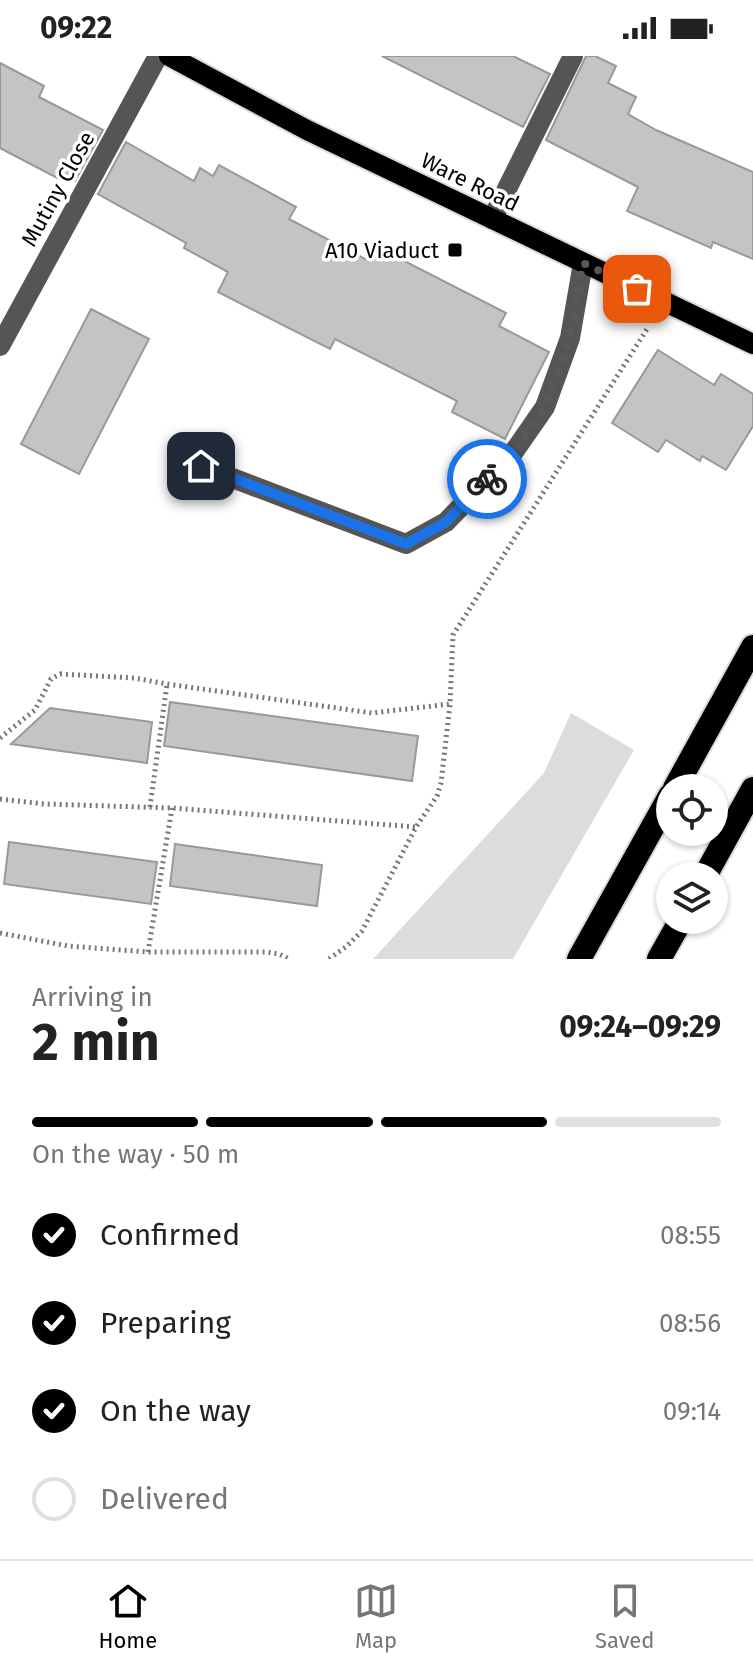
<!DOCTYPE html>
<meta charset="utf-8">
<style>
:root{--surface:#fff;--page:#f2f2f2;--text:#222;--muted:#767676;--line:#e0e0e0;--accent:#000}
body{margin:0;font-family:"Fira Sans",sans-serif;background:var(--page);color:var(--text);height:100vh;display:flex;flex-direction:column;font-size:30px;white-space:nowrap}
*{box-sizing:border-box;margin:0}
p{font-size:26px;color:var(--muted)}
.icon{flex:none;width:44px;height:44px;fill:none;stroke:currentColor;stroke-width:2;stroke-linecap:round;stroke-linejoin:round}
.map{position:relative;height:903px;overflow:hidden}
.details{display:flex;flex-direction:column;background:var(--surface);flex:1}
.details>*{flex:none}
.tools{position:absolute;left:656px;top:718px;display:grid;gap:16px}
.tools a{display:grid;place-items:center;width:72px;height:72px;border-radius:50%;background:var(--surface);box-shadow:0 2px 6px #0004;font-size:40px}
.pin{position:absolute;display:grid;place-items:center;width:68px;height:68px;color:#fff;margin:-34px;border-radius:16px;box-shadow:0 4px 12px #0006}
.courier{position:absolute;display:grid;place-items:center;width:80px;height:80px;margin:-40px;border:6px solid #1a73e8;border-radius:50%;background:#fff;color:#222;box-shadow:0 2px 10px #0007}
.summary em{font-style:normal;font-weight:700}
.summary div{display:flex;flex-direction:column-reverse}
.summary{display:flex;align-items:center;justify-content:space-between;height:136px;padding:0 32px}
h1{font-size:52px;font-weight:700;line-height:60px}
.bar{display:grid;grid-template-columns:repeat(4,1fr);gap:12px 8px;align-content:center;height:96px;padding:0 32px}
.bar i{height:10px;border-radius:6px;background:var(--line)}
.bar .active{background:var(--accent)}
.bar p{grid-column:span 4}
ol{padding:0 32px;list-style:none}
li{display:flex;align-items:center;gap:24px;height:88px}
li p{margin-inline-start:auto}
li .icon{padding:8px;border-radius:50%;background:var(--accent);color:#fff;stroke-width:4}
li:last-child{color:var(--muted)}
li i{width:44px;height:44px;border:4px solid var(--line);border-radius:50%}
.status{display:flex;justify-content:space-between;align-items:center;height:56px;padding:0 40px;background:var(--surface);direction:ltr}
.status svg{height:22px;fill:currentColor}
.dock{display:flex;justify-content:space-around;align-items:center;height:112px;border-top:2px solid var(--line);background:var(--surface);font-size:22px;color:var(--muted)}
.dock a{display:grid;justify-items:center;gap:4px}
.dock .active{color:var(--accent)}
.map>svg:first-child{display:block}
.green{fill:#dcdcdc}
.building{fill:#c4c4c4;stroke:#999;stroke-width:2}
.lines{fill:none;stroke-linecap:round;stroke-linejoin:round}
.major-casing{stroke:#dbdbdb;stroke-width:24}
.highway-casing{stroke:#dbdbdb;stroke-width:28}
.path{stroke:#777;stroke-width:5;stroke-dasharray:2 4;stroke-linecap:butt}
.minor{stroke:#555;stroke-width:20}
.major{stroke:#000;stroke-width:20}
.highway{stroke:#000;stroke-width:24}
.done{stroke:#595959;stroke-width:8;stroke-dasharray:0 14.4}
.route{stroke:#1a73e8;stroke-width:10}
.poi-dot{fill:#000;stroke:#fff;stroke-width:3}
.labels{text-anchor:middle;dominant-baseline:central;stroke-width:7;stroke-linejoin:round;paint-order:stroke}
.street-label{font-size:22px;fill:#000;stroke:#fff}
.poi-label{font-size:22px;fill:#000;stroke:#fff;text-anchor:end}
</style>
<div class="status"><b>09:22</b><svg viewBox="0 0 49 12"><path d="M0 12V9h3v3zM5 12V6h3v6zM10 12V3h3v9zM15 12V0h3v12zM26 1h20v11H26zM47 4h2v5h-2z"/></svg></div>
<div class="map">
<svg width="753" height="903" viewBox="0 0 753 903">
<rect width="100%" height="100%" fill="#fff"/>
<path class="green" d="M571 657 634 694 513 903H373L544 717Z"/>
<g class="building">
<path d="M382 0H513L550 18 523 71Z"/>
<path d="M586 0H595L616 10 608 27 636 41 628 58 656 74 753 116V203L713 186 711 192 627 155 638 131 546 84Z"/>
<path d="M0 7 44 30 39 41 103 74 75 125 62 118 59 123 0 92Z"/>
<path d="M126 86 194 125 200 112 213 120 219 109 296 151 289 163 369 205 377 191 506 257 499 270 549 296 505 383 452 356 457 345 335 283 330 293 218 236 228 216 184 192 186 187 98 138Z"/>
<path d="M91 253 149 283 79 418 21 388Z"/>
<path d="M658 294 714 329 721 318 753 338V370L726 414 702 400 700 405 666 384 658 396 612 367Z"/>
<path d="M170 646 418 680 412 725 164 690Z"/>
<path d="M50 652 152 666 147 707 11 688Z"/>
<path d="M9 786 157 806 151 848 4 828Z"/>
<path d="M175 788 322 809 317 850 170 830Z"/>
</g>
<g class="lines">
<defs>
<path id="major" d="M169 0 307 74 753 288"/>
<g id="highway">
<path d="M675 732 753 591"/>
<path d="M705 820 753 733"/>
<path d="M579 903 670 740"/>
<path d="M659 903 681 864"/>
</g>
</defs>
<use href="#major" class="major-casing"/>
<use href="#highway" class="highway-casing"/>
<g class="path">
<path d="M0 682 35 654 51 623 60 618 134 622 167 628 372 657 450 648"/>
<path d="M0 743 44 748 172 752 416 771"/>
<path d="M150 751 167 628"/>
<path d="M0 877 68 890 148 896H266L279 898 289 903"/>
<path d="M148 896 172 752"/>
<path d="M329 903 347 890 362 875 416 771 437 740 441 727 450 648 453 579 647 273"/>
</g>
<g class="minor">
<path d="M492 163 573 0"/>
<path d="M0 290 158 0"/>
<path d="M201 410 406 488 446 466 513 397 545 351 570 282 583 207"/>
</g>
<use href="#major" class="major"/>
<use href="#highway" class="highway"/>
</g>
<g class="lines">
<path class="done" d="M487 423 513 397 545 351 570 282 583 207 637 233"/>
<path class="route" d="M201 410 406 488 446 466 487 423"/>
</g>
<rect class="poi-dot" x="447" y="186" width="16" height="16" rx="4"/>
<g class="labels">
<g class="street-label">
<text transform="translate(470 126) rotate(26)">Ware Road</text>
<text transform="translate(58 133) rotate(-61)">Mutiny Close</text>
</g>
<g class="poi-label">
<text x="439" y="194">A10 Viaduct</text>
</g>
</g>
</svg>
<div class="tools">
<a><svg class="icon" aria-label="locate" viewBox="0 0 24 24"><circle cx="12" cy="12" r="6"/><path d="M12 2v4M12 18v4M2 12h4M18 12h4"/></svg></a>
<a><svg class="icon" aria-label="layers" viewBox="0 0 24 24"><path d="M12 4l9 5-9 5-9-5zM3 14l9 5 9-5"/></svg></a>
</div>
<div class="pin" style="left:637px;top:233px;background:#ea580c"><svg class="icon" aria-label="bag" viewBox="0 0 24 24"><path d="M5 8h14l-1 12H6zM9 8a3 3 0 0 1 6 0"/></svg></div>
<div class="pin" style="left:201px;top:410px;background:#1f2937"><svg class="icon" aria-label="home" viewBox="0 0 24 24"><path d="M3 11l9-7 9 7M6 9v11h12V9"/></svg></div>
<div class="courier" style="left:487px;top:423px"><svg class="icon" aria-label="bike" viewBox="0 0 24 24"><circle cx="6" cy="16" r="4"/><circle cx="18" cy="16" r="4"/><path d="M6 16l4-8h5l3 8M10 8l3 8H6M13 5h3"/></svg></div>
</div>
<section class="details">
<div class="summary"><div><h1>2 min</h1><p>Arriving in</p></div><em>09:24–09:29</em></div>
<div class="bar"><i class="active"></i><i class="active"></i><i class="active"></i><i></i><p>On the way · 50 m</p></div>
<ol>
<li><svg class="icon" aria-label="check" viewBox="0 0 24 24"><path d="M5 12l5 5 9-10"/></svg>Confirmed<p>08:55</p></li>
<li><svg class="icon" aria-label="check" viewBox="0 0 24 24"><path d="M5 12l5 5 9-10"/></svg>Preparing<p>08:56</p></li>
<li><svg class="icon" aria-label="check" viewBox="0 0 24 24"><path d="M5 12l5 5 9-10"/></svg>On the way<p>09:14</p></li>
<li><i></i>Delivered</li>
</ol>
</section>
<nav class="dock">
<a class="active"><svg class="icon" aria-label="home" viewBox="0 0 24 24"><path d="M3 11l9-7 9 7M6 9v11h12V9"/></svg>Home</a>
<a><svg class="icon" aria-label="map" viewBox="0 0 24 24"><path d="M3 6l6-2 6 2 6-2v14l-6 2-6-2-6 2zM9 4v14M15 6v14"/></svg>Map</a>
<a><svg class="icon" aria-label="saved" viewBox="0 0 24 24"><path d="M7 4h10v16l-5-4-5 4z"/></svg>Saved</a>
</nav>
